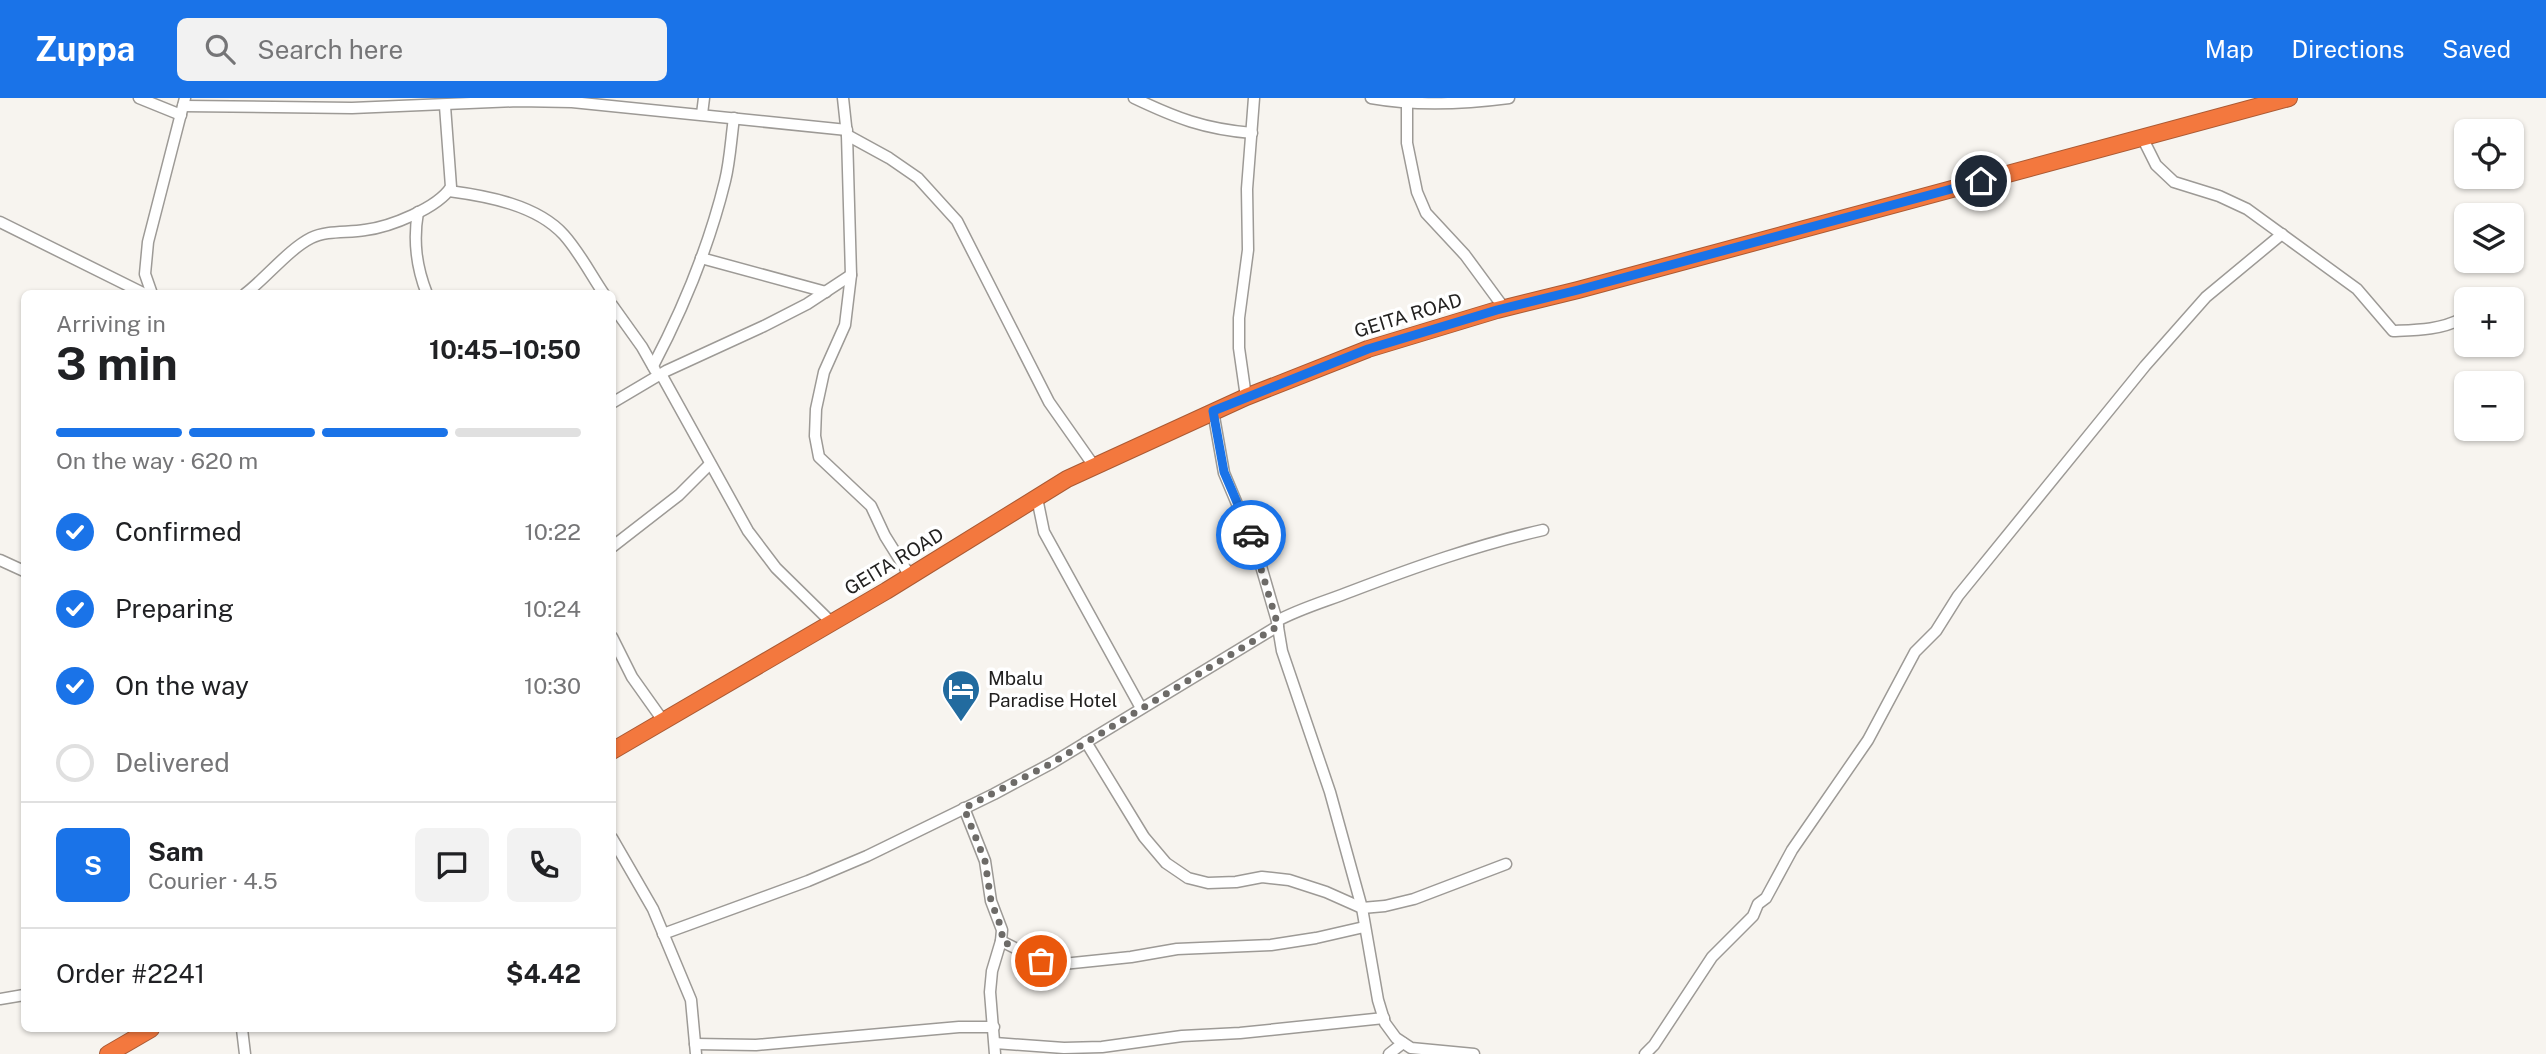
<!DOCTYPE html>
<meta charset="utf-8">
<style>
:root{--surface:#fff;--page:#f2f2f2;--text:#202124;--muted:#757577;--line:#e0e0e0;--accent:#1a73e8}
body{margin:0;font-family:"Public Sans",sans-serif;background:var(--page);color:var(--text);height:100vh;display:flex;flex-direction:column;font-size:26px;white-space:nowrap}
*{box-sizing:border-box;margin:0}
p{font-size:23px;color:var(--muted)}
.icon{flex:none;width:38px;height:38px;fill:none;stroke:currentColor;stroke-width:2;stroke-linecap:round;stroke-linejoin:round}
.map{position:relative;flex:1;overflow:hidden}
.side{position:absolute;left:21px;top:192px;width:595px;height:742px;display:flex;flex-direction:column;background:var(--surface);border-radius:10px;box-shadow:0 2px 5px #0004}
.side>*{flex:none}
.controls{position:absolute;left:2454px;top:21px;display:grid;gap:14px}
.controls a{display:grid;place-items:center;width:70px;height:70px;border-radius:10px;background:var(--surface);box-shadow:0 2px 5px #0004;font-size:35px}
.pin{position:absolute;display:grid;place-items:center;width:60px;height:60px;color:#fff;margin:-30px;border:4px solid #fff;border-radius:50%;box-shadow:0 2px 7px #0007}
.courier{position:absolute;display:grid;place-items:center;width:70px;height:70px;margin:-35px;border:5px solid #1a73e8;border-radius:50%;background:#fff;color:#222;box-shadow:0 2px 9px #0007}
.overview em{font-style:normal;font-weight:700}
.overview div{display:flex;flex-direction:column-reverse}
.overview{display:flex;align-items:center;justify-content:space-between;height:119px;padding:0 35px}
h1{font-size:46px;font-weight:700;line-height:52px}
.bar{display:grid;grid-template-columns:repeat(4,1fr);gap:10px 7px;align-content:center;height:84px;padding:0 35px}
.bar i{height:9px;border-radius:5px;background:var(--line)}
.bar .current{background:var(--accent)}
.bar p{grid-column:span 4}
.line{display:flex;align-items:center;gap:18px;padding:0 35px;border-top:2px solid var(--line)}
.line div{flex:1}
.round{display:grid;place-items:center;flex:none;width:74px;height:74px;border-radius:10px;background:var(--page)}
ol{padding:0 35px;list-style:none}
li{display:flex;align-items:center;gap:21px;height:77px}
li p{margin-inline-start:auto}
li .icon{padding:7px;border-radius:50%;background:var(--accent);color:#fff;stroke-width:4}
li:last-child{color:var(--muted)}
li i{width:38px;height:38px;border:4px solid var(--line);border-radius:50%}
header{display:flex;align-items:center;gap:42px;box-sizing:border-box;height:98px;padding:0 35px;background:var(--accent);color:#fff}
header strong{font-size:33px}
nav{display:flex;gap:38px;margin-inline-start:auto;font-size:24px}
.search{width:490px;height:63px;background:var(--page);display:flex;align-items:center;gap:18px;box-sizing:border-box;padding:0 24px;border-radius:10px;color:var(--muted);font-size:26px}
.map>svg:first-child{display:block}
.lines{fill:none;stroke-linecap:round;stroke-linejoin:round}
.minor-casing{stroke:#9d9a96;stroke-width:13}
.highway-casing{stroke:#aa5a34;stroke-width:18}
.minor{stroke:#fff;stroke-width:10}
.highway{stroke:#f3783e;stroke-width:16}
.done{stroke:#6d6b68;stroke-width:7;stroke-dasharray:0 12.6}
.route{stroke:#1a73e8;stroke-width:9}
.labels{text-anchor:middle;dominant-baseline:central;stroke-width:7;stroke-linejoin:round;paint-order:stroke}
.street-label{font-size:19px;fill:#222120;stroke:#fff}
.poi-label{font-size:19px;fill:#222120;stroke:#fff;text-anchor:start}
</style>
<header>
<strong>Zuppa</strong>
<div class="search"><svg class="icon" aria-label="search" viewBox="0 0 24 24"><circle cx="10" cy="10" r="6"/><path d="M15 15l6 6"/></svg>Search here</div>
<nav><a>Map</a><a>Directions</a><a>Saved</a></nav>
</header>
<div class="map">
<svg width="2546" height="956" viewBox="0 0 2546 956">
<rect width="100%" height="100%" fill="#f7f4ef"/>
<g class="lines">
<defs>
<g id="minor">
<path d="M139 0 181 17"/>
<path d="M843 0 847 37 851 177 845 227 824 274 816 311 815 338 819 359 871 408 885 438 910 478"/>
<path d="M1134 0C1176 20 1204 31 1252 35"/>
<path d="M1371 0C1416 8 1463 6 1509 0"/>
<path d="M1407 4V45L1417 94 1426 115 1465 157 1504 210"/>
<path d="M183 8 352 10 518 3 572 4 847 32"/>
<path d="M702 16 704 0"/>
<path d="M847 37 889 60 918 80 957 123 1049 304 1094 368"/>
<path d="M2142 39 2156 67 2174 84 2219 98 2247 111 2357 191 2393 233C2416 232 2440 232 2461 221"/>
<path d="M449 93C487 98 537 107 564 137 580 155 591 177 604 196"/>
<path d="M418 114C413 143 416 168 427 196"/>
<path d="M0 124 145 196"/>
<path d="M701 160 826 194"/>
<path d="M152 196 145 176 148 144 185 0"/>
<path d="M245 196C266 180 289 151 311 140 327 132 348 135 365 132 390 129 438 110 451 89L445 8"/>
<path d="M612 207 642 249 655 272"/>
<path d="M653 268C684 209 709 148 725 83 730 63 731 41 734 20"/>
<path d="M661 276 748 433 776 470 832 525"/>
<path d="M1246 299 1239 250V220L1248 152 1247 91 1254 0"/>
<path d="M612 305 666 273 764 228 807 206 851 177"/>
<path d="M1213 313 1224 375 1256 451 1277 523 1282 553 1330 694 1362 810 1378 902 1385 925 1396 940 1411 950 1474 956"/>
<path d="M1037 400 1044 434 1141 610"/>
<path d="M612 449 679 397 710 366"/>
<path d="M0 462 24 473"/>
<path d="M1277 523C1301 510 1327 503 1352 493 1415 469 1477 447 1543 432"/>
<path d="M612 539 632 579 664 624"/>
<path d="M1086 644 1144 739 1166 765 1188 780 1208 785 1236 784 1262 779 1289 782 1326 794 1362 810 1385 808 1414 801 1506 766"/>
<path d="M964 710 985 763 991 803 1002 832 1001 843 992 873 990 894 995 956"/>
<path d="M612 740 653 811 691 902 696 956"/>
<path d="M663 836 808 783 867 758 994 696 1052 665 1278 528"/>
<path d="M1001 843 1041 863 1063 866 1131 859 1177 851 1271 847 1316 840 1364 829"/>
<path d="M0 901 24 897"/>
<path d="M242 931 245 956"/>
<path d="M995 945 1064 950 1102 949 1182 938 1240 935 1384 920"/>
<path d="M695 946 756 947 959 929H994"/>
<path d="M1389 956 1403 945"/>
<path d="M1645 956 1654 947 1712 859 1753 818 1758 806 1766 800 1792 752 1868 642 1915 554 1936 533 1958 498 2145 268 2206 199 2282 136"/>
</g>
<g id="highway">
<path d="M612 653 886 493 1067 381 1246 299 1368 251 1497 212 1578 192 2289 0"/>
<path d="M108 956 151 931"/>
</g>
</defs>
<use href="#minor" class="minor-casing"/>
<use href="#highway" class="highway-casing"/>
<use href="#minor" class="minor"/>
<use href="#highway" class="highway"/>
</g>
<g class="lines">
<path class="done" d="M1041 863 1002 843V832L991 803 985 763 964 710 1052 665 1278 528 1251 437"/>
<path class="route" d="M1251 437 1224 374 1213 313 1368 251 1497 212 1578 192 1981 83"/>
</g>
<defs>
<symbol id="hotel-pin" viewBox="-11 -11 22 30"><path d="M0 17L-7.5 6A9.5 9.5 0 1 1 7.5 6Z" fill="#226b9f" stroke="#fff"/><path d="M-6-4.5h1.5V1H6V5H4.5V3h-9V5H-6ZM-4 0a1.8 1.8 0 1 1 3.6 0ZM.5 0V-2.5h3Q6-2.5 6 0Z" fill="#fff"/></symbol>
</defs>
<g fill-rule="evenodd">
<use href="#hotel-pin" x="939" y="569" width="44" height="60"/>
</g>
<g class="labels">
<g class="street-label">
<text transform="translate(1408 217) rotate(-17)">GEITA ROAD</text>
<text transform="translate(894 463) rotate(-31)">GEITA ROAD</text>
</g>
<g class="poi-label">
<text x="988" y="580">Mbalu<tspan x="988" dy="22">Paradise Hotel</tspan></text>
</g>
</g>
</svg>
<div class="controls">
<a><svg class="icon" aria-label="locate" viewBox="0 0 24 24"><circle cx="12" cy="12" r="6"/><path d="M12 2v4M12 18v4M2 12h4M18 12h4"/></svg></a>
<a><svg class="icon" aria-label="layers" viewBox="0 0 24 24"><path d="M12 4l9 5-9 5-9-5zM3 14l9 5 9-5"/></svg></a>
<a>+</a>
<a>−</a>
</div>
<div class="pin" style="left:1041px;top:863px;background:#ea580c"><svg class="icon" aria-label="bag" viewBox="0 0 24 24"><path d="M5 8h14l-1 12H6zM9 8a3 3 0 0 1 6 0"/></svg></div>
<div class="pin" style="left:1981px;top:83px;background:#1f2937"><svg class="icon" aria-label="home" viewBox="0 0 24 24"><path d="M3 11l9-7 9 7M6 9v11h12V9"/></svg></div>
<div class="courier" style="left:1251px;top:437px"><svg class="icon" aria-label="car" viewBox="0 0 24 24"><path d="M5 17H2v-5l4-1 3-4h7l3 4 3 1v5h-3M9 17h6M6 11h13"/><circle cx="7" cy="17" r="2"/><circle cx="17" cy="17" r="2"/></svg></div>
<section class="side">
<div class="overview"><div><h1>3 min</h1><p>Arriving in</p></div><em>10:45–10:50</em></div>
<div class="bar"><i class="current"></i><i class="current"></i><i class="current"></i><i></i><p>On the way · 620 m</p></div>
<ol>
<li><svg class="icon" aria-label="check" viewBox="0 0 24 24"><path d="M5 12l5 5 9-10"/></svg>Confirmed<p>10:22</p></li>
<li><svg class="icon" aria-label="check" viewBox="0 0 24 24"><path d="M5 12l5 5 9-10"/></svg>Preparing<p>10:24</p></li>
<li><svg class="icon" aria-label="check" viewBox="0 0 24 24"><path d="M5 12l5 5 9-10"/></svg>On the way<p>10:30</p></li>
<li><i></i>Delivered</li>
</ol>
<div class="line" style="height:126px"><b class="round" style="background:var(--accent);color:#fff">S</b><div><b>Sam</b><p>Courier · 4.5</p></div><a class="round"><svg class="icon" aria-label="chat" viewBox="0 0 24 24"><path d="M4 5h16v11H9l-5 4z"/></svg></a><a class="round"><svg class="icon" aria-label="phone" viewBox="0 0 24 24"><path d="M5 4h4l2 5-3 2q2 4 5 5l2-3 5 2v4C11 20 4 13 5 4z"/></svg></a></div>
<div class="line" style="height:91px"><div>Order #2241</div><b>$4.42</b></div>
</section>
</div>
